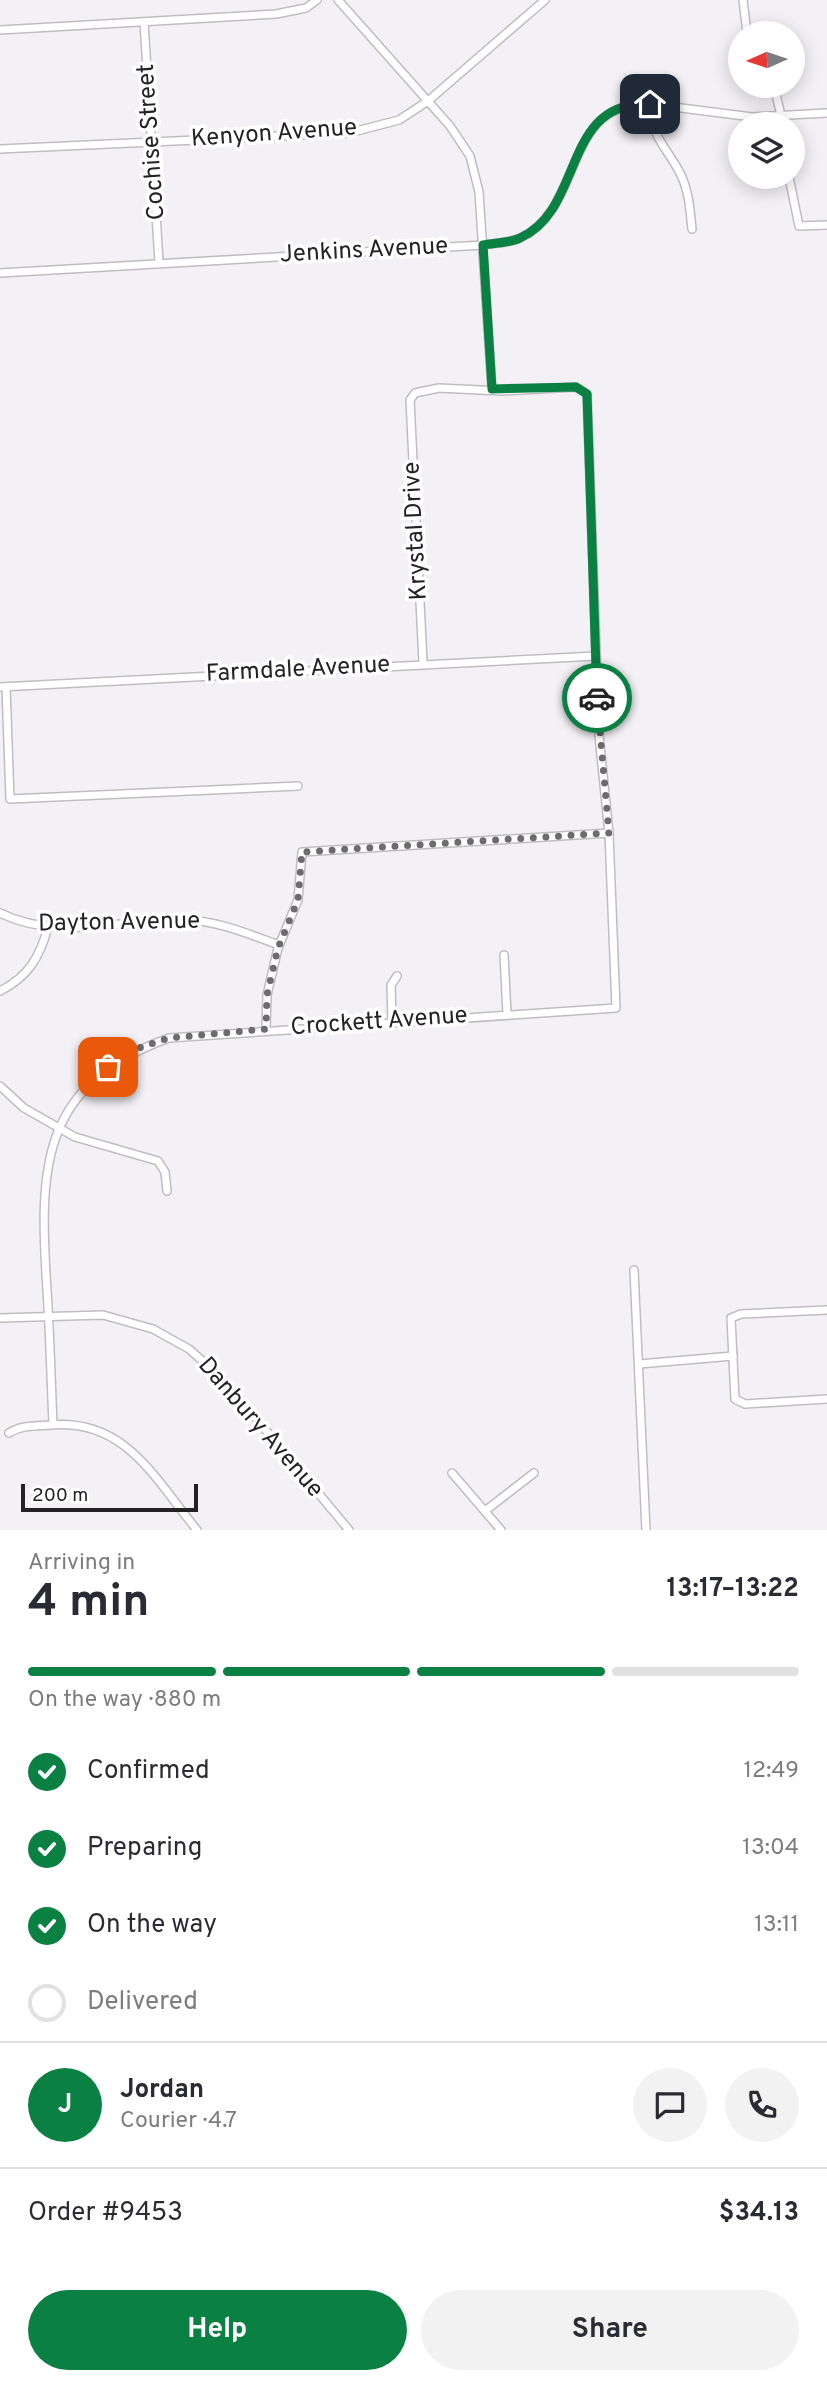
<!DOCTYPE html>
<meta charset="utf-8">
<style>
:root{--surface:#fff;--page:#f2f2f3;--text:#2b2b33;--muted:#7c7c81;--line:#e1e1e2;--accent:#0b8043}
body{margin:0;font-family:Overpass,sans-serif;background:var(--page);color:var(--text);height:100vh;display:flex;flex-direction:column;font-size:26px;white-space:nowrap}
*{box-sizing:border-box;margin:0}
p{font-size:23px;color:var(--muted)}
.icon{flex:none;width:38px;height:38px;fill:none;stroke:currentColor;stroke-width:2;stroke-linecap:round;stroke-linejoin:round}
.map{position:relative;height:1530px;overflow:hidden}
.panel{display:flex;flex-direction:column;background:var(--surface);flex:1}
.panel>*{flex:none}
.needle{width:46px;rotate:267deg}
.buttons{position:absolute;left:728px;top:21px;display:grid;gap:14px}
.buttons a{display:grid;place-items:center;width:77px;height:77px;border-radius:50%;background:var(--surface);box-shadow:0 4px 18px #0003;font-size:35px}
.scale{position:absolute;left:21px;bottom:18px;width:177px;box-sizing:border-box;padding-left:7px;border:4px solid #242324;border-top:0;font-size:19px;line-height:24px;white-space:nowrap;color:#242324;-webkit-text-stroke:5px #fff;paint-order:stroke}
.pin{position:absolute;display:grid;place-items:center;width:60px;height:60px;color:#fff;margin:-30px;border-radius:14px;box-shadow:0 4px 10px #0006}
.courier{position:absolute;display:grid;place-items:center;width:70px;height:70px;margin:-35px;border:5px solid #0b8043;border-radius:50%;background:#fff;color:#222;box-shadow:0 2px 9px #0007}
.summary em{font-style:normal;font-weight:700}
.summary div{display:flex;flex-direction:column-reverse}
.summary{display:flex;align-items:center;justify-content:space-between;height:119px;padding:0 28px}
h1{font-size:46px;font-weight:700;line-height:52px}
.bar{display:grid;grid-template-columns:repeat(4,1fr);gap:10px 7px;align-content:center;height:84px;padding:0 28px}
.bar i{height:9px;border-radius:5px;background:var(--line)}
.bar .active{background:var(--accent)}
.bar p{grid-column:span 4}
.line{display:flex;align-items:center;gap:18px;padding:0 28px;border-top:2px solid var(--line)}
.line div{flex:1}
.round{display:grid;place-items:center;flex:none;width:74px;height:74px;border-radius:37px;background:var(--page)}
ol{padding:0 28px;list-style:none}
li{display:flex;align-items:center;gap:21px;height:77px}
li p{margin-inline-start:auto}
li .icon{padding:7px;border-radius:50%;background:var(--accent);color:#fff;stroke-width:4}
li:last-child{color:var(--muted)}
li i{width:38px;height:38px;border:4px solid var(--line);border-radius:50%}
.cta{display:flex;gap:14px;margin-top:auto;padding:14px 28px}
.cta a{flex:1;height:80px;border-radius:42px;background:var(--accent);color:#fff;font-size:28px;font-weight:700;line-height:80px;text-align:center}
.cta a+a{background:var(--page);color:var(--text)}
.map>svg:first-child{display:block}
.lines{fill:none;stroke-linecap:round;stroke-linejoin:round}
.minor-casing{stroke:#c0bdc1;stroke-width:10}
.minor{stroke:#fff;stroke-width:7}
.done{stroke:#6d6b6e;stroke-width:7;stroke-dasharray:0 12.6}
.route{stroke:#0b8043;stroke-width:9}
.labels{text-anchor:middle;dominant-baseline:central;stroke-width:7;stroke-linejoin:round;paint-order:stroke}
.street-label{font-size:24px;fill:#242324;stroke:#fff}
</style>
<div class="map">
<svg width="827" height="1530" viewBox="0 0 827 1530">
<rect width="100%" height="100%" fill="#f4f1f6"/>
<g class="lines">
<defs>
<g id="minor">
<path d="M338 0 450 126 470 156 479 192 492 389"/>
<path d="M743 0 747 33"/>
<path d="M144 22 159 262"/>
<path d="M0 30 276 14 306 8 317 0"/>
<path d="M774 86 783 124"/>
<path d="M650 104C653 142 666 145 681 175 689 192 690 210 692 229"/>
<path d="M0 149 349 133 399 120 428 101 545 0"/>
<path d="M789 177 799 226 827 225"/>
<path d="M0 273 483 245C495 243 510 243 520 238 585 209 562 100 650 104L752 117 827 113"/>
<path d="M0 687 596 656"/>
<path d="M6 687 10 799 298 786"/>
<path d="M0 913C58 942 124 918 186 920 219 921 248 934 279 945"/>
<path d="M504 955 507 1014"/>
<path d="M0 991C28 977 40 957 48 927"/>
<path d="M392 1021 391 985 397 976"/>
<path d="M266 1029 267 995 278 948 298 900 302 852 609 833"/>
<path d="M0 1086 24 1108 75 1137 158 1161 165 1172 167 1191"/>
<path d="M634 1270 646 1530"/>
<path d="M827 1310 741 1314 731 1318 735 1399 745 1404 827 1399"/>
<path d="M0 1318 103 1315 153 1329 189 1349 223 1379 349 1530"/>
<path d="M639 1364 733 1356"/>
<path d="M53 1424C51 1380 50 1335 47 1290 39 1169 39 1085 169 1038L616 1008 609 833 599 736 587 394 576 387 501 391 439 388 415 393 410 400 423 662"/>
<path d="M9 1433C21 1425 36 1426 51 1425 126 1419 154 1478 197 1530"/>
<path d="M452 1473 501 1530"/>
<path d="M485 1511 534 1473"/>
</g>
</defs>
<use href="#minor" class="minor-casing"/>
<use href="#minor" class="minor"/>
</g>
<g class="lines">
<path class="done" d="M108 1067 139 1048 169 1038 266 1029 267 995 278 948 298 900 302 852 609 833 597 698"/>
<path class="route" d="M597 698 587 394 576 387 492 389 483 245C495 243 510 243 520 238 585 209 561 100 650 104"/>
</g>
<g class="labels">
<g class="street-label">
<text transform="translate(274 134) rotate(-4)">Kenyon Avenue</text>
<text transform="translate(152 142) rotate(-94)">Cochise Street</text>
<text transform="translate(364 251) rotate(-3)">Jenkins Avenue</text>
<text transform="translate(416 531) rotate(-93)">Krystal Drive</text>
<text transform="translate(298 670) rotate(-3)">Farmdale Avenue</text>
<text transform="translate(119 923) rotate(-1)">Dayton Avenue</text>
<text transform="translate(379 1022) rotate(-4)">Crockett Avenue</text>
<text transform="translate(260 1428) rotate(49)">Danbury Avenue</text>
</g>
</g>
</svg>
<div class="buttons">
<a><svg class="needle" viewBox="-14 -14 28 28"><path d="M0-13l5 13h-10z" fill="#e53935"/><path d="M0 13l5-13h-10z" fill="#7c7c81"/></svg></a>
<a><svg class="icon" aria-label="layers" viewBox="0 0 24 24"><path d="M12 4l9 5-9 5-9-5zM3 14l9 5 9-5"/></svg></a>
</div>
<div class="scale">200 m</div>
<div class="pin" style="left:108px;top:1067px;background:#ea580c"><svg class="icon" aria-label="bag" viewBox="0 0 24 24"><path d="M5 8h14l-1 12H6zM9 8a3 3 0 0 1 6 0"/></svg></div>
<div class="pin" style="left:650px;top:104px;background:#1f2937"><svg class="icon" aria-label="home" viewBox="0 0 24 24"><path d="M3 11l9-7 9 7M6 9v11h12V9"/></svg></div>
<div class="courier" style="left:597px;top:698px"><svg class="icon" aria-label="car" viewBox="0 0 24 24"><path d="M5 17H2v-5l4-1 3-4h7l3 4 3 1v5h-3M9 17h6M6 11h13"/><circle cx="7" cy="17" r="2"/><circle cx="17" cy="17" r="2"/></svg></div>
</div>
<section class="panel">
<div class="summary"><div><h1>4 min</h1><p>Arriving in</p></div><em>13:17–13:22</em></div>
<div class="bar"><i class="active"></i><i class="active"></i><i class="active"></i><i></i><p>On the way · 880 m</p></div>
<ol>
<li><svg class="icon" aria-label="check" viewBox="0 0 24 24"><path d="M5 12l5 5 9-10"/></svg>Confirmed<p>12:49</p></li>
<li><svg class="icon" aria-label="check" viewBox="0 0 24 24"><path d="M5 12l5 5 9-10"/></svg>Preparing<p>13:04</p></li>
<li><svg class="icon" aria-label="check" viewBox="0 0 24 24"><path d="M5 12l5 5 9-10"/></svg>On the way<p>13:11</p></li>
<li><i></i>Delivered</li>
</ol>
<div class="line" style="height:126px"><b class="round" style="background:var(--accent);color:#fff">J</b><div><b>Jordan</b><p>Courier · 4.7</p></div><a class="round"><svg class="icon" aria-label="chat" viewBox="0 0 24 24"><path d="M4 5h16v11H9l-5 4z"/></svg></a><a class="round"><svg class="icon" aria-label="phone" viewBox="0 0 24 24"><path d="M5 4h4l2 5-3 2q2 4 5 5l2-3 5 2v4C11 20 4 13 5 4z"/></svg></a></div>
<div class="line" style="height:91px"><div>Order #9453</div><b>$34.13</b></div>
<div class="cta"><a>Help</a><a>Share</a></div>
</section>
